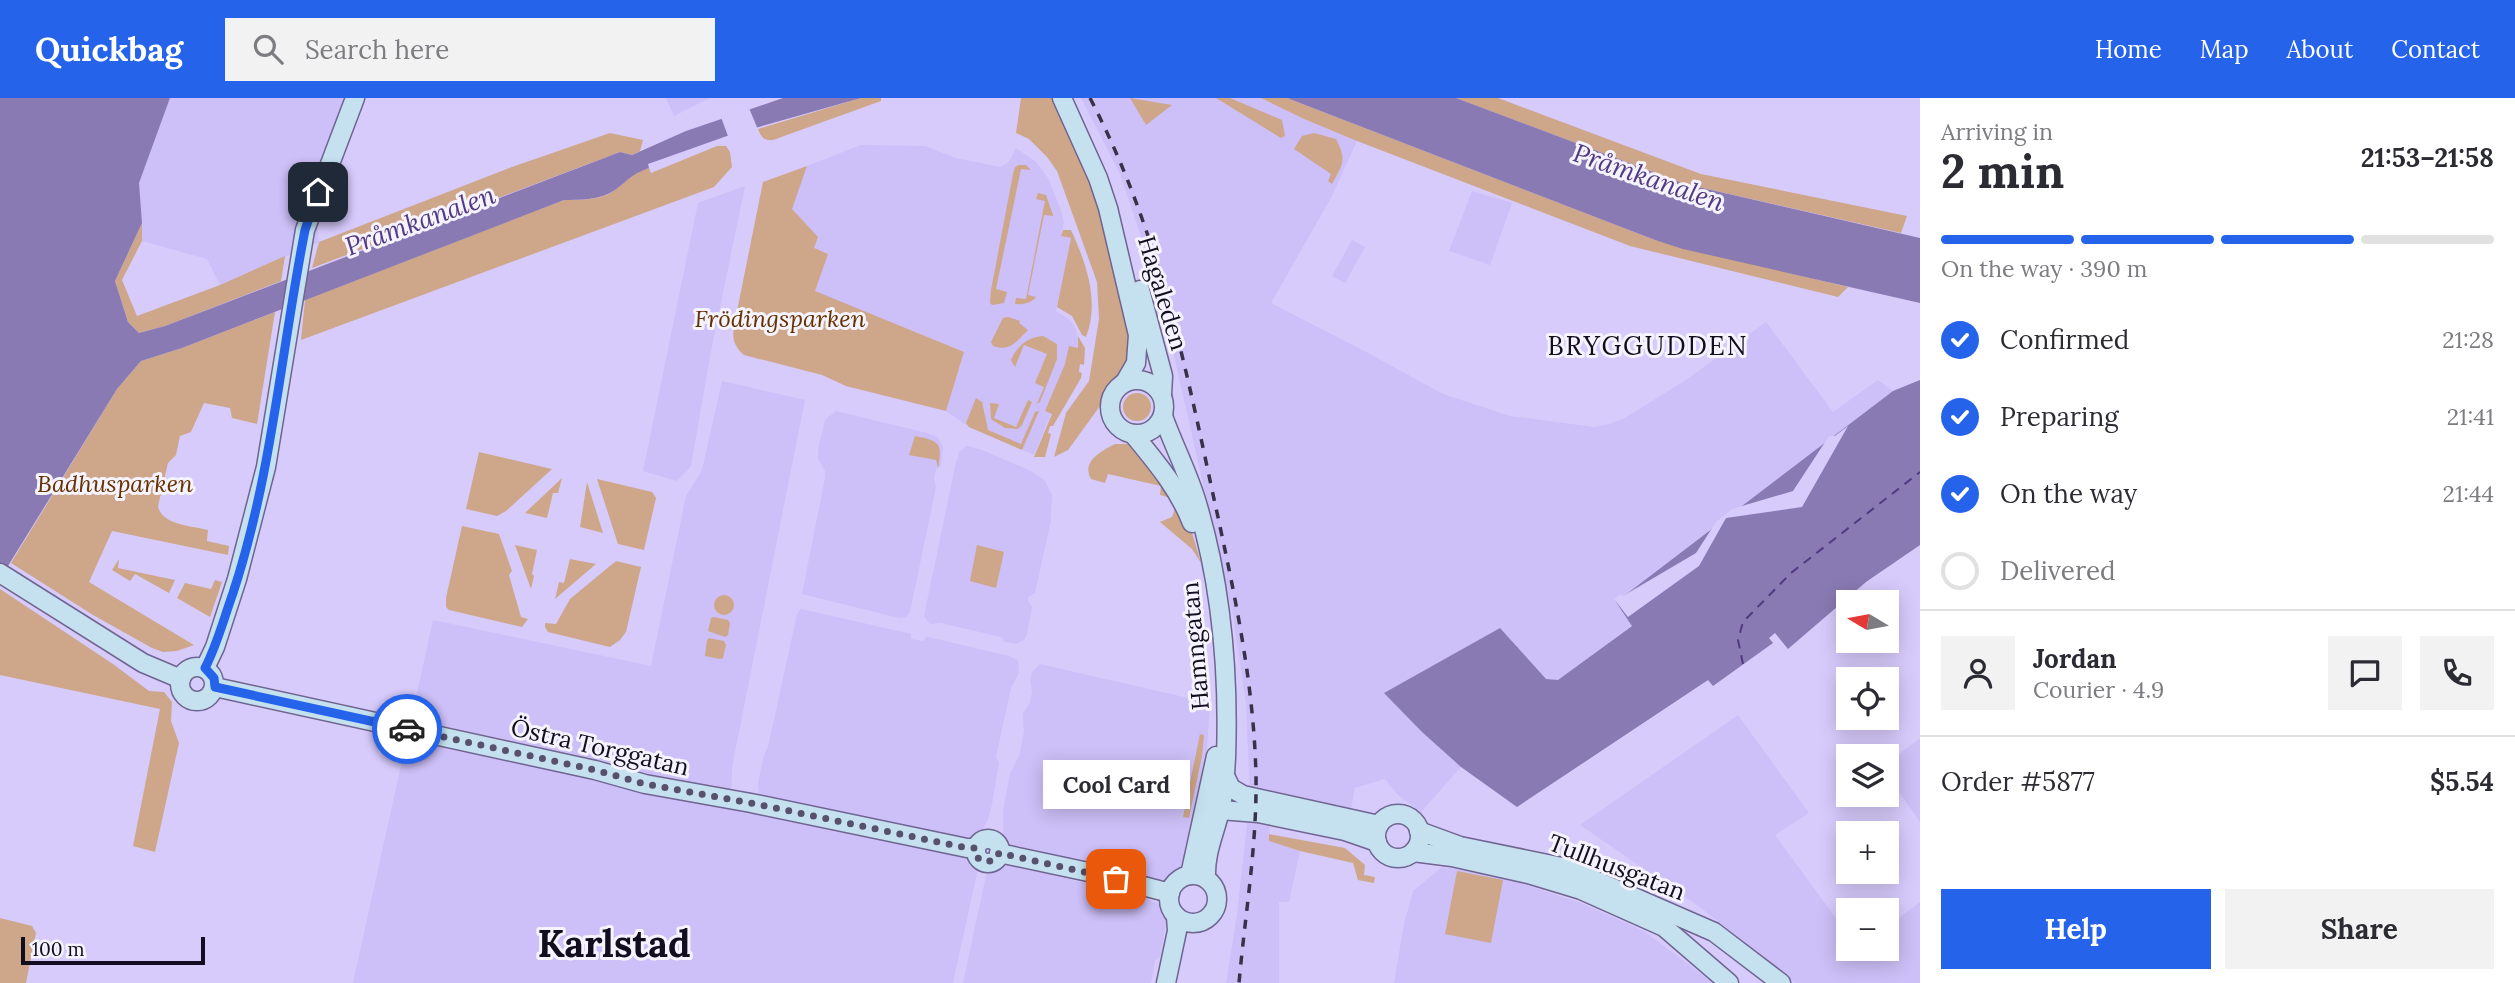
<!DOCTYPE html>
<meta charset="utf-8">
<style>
:root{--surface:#fff;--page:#f2f2f3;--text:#2b2b33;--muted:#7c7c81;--line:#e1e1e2;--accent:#2563eb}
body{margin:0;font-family:Lora,serif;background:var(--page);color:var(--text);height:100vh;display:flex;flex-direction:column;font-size:26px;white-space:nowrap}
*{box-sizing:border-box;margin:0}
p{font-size:23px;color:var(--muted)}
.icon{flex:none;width:38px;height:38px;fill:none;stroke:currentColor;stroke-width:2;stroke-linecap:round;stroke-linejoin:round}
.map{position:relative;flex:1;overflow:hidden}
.sheet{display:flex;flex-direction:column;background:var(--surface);width:595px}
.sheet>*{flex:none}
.needle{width:46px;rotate:280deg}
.buttons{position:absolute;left:1836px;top:492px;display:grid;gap:14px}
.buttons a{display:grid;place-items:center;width:63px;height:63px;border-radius:0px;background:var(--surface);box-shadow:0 4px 18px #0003;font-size:35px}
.scale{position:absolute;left:21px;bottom:18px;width:184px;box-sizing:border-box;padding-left:7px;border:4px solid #130e1f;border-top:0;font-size:19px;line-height:24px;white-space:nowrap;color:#130e1f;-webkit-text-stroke:5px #f5f3fd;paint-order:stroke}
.pin{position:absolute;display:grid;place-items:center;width:60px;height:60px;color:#fff;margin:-30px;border-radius:14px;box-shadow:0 4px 10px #0006}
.courier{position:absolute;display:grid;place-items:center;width:70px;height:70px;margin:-35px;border:5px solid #2563eb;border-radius:50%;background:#fff;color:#222;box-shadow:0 2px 9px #0007}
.bubble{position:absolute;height:49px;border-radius:0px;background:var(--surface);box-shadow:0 4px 18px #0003;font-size:23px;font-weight:800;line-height:49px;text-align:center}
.overview em{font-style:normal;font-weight:800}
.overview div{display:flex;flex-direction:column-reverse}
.overview{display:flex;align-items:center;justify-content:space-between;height:119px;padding:0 21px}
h1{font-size:46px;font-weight:800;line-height:52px}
.bar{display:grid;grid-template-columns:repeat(4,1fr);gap:10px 7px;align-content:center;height:84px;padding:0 21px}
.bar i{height:9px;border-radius:5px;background:var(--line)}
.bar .current{background:var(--accent)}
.bar p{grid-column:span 4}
.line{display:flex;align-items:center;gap:18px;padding:0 21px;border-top:2px solid var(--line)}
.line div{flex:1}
.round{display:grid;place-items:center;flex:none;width:74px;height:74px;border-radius:0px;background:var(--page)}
ol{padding:0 21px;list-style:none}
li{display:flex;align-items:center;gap:21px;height:77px}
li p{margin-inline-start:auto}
li .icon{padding:7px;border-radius:50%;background:var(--accent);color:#fff;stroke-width:4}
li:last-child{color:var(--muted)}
li i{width:38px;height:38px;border:4px solid var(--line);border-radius:50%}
.action{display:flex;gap:14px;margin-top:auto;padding:14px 21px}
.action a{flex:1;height:80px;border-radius:0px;background:var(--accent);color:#fff;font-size:28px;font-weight:800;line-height:80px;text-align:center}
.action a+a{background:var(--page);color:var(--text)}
header{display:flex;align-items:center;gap:42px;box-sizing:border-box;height:98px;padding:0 35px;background:var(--accent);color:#fff}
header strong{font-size:33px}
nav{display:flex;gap:38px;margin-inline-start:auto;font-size:24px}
.search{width:490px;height:63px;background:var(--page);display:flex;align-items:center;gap:18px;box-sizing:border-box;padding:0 24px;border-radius:0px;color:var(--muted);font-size:26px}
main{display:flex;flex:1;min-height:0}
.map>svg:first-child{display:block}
.built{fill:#cdbff7}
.green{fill:#cea68a}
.water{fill:#897ab3}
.pier{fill:#d7cbfc}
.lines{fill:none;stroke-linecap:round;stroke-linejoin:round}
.ferry{stroke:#523982;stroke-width:2;stroke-dasharray:9 7;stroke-linecap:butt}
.secondary-casing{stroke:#706490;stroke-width:21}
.secondary{stroke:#c5e1f0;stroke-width:18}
.rail{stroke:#383249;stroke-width:3.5;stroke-dasharray:9 9;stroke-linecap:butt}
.done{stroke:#58506c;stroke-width:7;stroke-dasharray:0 12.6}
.route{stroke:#2563eb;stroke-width:9}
.labels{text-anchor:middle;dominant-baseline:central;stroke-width:6;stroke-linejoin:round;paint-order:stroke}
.street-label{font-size:24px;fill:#130e1f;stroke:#f5f3fd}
.park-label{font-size:24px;font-style:italic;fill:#663200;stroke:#f5f3fd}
.water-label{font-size:26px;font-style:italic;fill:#523982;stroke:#f5f3fd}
.neighbourhood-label{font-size:26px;letter-spacing:2px;fill:#130e1f;stroke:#f5f3fd}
.town-label{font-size:38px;font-weight:bold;fill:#130e1f;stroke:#f5f3fd}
</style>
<header>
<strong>Quickbag</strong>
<div class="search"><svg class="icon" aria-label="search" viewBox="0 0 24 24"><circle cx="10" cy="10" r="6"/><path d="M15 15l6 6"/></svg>Search here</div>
<nav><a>Home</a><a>Map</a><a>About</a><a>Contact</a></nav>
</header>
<main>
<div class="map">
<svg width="1920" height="885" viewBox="0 0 1920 885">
<rect width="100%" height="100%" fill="#d7cbfc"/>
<g class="built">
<path d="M170 0H359L316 116 319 144 220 187 207 161 142 143 139 85Z"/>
<path d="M666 0H710L674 18Z"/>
<path d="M1081 0H1261L1304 21 1357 43 1332 98 1271 205 1372 257 1443 296 1510 318 1594 329 1609 326 1623 321 1686 282 1766 224 1833 314 1878 282 1893 293 1616 504 1632 527 1557 583 1546 581 1500 530 1385 595 1422 634 1461 669 1421 714 1398 697 1385 681 1355 690 1350 716 1271 698 1269 742 1300 753 1289 804H1279V885H1226L1237 817 1250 699 1246 606 1233 519 1159 191 1120 76Z"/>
<path d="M861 47 925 48 956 60 1000 69 1009 64 1016 50 1036 64 1048 80 1061 112 1064 125 1061 138 1071 140 1056 213 1070 222 1075 229 1079 247 1034 357 969 329 946 313 964 254 815 194 814 150 791 111 807 68Z"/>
<path d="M745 88 711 253 691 368 677 383 643 373 698 105Z"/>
<path d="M1472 93 1512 105 1490 167 1449 153Z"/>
<path d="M1352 142 1365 149 1345 185 1332 178Z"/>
<path d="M722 283 805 302 732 669 731 706 949 753 979 766 953 885H353L433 522 651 568 686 398 702 372Z"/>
<path d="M836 313 927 335 937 339 943 348 941 368 936 371 934 381 936 389 910 514 906 519 899 520 802 496 825 380V373L818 360V352L825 322Z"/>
<path d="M967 348 982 352 1031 373 1045 383 1052 397 1051 422 1035 495 1028 499V503L1032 509 1027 536 1024 542 1016 546 1005 544 1001 539 941 525 930 526 924 518 956 364 960 353Z"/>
<path d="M801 511 907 535 911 536V541L924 543 925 540 928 539 1009 558 1018 562 1019 575 1011 590 996 659 999 665 992 706 988 722 981 734 973 739H951L759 698 758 685 764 657 768 649 797 516Z"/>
<path d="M1040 566 1210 605 1206 666 1185 767 1171 781 1151 783 1111 772 1104 766 1071 759 1059 762 1007 749 1003 743V712L1010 676 1019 658 1024 634 1023 615 1030 605 1032 593 1030 582 1032 574Z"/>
<path d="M1738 617 1809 715 1775 737 1848 837V850H1886L1887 829 1920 804V885H1796L1697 807 1580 727Z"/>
<path d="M1920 640V724L1887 677 1886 666Z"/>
<path d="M1018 767 1038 770 1055 778 1086 785 1099 783 1162 807 1167 820 1160 859 1155 863 1151 885H963L988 768Z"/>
<path d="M1442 769 1506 780 1581 805 1644 833 1713 885H1394L1404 826 1413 793Z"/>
</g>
<g class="green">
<path d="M861 0H881V3L773 42C764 43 761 39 758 31Z"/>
<path d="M1021 0H1053L1084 71 1101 117 1134 246 1122 278 1108 297 1068 352 1054 359 1066 315 1089 283 1099 221 1097 184 1057 73 1047 59 1029 41 1016 35Z"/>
<path d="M1130 0 1172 7 1146 27Z"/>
<path d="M1216 0H1230L1282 22 1285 38 1281 40Z"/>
<path d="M1261 0H1287L1655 142 1848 189 1838 199 1630 148 1357 43 1304 21Z"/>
<path d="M1456 0H1498L1701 76 1907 118 1901 135 1685 86Z"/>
<path d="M610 35 643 42 640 53 632 57 620 54 312 170 319 144 512 69Z"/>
<path d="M1314 35 1336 41C1347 62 1343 66 1332 86L1328 83 1331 76 1294 51 1302 38Z"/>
<path d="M717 48H726L730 54 732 69 714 89 301 242 305 202 564 102C580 102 602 102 615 92 629 81 631 76 649 70L651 75Z"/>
<path d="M1019 67H1026L1031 72 1021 71 996 191 1007 194 1004 205 992 207 990 205 991 192 1013 76 1015 69Z"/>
<path d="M807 68 792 111 818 139 814 150 828 156 815 193 964 254 946 313 846 288 822 277 744 257C734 248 732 241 734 228L763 84Z"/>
<path d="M1038 95 1046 97 1053 117V118L1044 117 1028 197 1036 199C1032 205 1022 207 1015 206L1016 200 1026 201 1045 103 1036 101Z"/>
<path d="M142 125V143L122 182 137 218 220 187 285 158 281 183 165 228 139 235 128 224 115 183Z"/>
<path d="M1063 132H1071C1086 165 1100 203 1086 239L1082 237 1072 218 1057 209 1071 140 1061 138Z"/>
<path d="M275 214 257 326 232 320 230 310 204 305 191 334 180 338 176 357 168 365 158 408C161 427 193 428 208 432L207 443 229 448 228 457 112 433 89 484 194 547 177 553 163 554 152 550 93 517 11 465 117 291 141 263 182 250Z"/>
<path d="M1008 219 1020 223 1019 225 1028 232C1017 243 1010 254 993 248L991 244 1003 220Z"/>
<path d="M1043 238 1057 246V261L1040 304 1037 306 1044 289 1035 285 1047 256 1024 247 1015 269 1011 262C1017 248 1028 239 1043 238Z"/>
<path d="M1078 238 1085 250 1084 267 1080 266 1079 274 1082 275 1081 280 1053 328H1050L1048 335 1051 336 1045 359H1034L1052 316 1045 313 1065 266 1069 248 1078 250Z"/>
<circle cx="1137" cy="309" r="14"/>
<path d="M976 300 982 304 988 332 1021 346 1035 314 1039 313 1022 352 969 329 966 325Z"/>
<path d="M1028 302 1032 304 1022 327 1018 331 1005 330 991 321 990 305 999 306 994 320 1016 329Z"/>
<path d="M915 338C939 343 943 344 938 370L936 362 909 357Z"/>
<path d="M1115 346H1128L1149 362 1191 431 1201 465 1192 451 1160 424 1172 419C1178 405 1173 400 1160 397L1161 388 1108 376 1105 385 1091 381C1081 364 1101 353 1115 346Z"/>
<path d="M479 354 552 371 506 413 497 418 466 411Z"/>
<path d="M562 380 558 395H553L547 420 525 415Z"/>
<path d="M597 381 652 394 656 400 644 452 618 446Z"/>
<path d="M587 384 603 435 580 429Z"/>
<path d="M462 428 499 436 512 473 509 477 521 519 528 521 522 529 449 512 446 509V500Z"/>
<path d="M515 447 537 452 532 476 534 478 531 491Z"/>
<path d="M977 447 1004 454 996 490 970 483Z"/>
<path d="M119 461 118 470 175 482 169 495 135 476 130 483 112 472Z"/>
<path d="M570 461 596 466 555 501 559 484 564 485Z"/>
<path d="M616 463 641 469 626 534 620 542 610 549 548 534 545 529V525L556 526 570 501Z"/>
<path d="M215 482 222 484 210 519 177 500 185 485 211 491Z"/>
<path d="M0 491 113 566 149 593 164 594 172 604 171 623 179 645 155 754 133 748 160 611 0 577Z"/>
<circle cx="724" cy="507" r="10"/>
<path d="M714 519 728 522 730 525 728 537 725 539 708 533 711 520Z"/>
<path d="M709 540 724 543 726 547 723 560 720 561 705 558 707 542Z"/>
<path d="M1200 636 1204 637 1202 658 1189 720 1183 719Z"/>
<path d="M1269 736 1345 750 1365 767 1364 777 1375 779 1374 785 1358 782 1353 765 1300 753 1269 743Z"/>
<path d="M1457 773 1503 782 1491 845 1445 836Z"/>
<path d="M0 820 32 828 36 835 26 885H0Z"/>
</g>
<g class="water">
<path d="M0 0H170L139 85 142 125 115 183 128 224 139 235 165 228 620 54 632 57 686 33 783 0H861L727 38 648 66 649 70C630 77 630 81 615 92 601 102 580 102 564 102L182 250 141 263 117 291 0 481Z"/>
<path d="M1287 0H1456L1685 86 1920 140V205L1683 151 1655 142Z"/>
<path d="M1920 282V447L1866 484 1788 551 1775 535 1769 540 1773 545 1713 588 1708 582 1517 709 1461 669 1422 634 1384 595 1500 530 1546 581 1558 582 1632 528 1616 504 1893 293Z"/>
</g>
<g class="pier">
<path d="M749 10 759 34 729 41 721 19Z"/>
<path d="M1848 328 1802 409 1726 420 1699 468 1628 519 1614 501 1621 496 1623 498 1696 455 1716 424 1732 411 1793 393 1829 338H1835Z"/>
</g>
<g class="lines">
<path class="ferry" d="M1743 566 1738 542 1743 524 1791 475 1920 374"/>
<defs>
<g id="secondary">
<path d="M1062 0 1098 80 1108 110 1138 237 1136 265 1125 284"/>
<path d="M1140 192 1163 278 1162 297"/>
<circle cx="1137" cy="309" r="27"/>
<path d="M1163 318C1173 346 1187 373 1196 402 1221 484 1229 574 1226 660 1225 678 1224 696 1220 713 1214 737 1205 755 1206 780"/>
<path d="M1133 336C1156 364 1179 391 1192 425"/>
<path d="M0 475 143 565 181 581"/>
<circle cx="197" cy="586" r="17"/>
<path d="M205 570 215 549 237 481 266 369 305 132 355 0"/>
<path d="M215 589 595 672 645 686 751 705 967 750H976"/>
<path d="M1225 678 1231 690 1243 697 1379 727"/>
<path d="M1208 711 1258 715 1345 733 1377 744"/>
<circle cx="1398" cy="738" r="22"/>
<path d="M1419 733 1460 748 1567 770 1714 834 1781 885"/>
<circle cx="988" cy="753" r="12"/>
<path d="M1413 754 1452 759 1528 776 1581 792 1664 829 1729 885"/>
<path d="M999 755 1093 775 1170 795"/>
<circle cx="1193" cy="801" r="24"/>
<path d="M1190 777 1216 658"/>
<path d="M1166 885 1177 833 1176 818"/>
</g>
</defs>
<use href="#secondary" class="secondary-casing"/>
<use href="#secondary" class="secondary"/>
<path class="rail" d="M1090 0C1155 125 1182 251 1211 387 1232 484 1254 580 1256 679 1257 748 1245 817 1239 885"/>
</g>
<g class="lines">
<path class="done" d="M407 631 595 672 645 686 751 705 967 750H976L978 760 985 764 995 762 999 755 1116 781"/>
<path class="route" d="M318 94 305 132C281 253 272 377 233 495 224 520 217 547 205 570L214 580 215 589 407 631"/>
</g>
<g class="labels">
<g class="street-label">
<text transform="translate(1163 195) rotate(73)">Hagaleden</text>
<text transform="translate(1195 548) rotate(-95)">Hamngatan</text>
<text transform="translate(600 649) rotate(13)">Östra Torggatan</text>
<text transform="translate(1617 769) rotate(21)">Tullhusgatan</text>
</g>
<g class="park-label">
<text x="780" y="220">Frödingsparken</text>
<text x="115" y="385">Badhusparken</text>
</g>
<g class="water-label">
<text transform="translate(1649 79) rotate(19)">Pråmkanalen</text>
<text transform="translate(420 122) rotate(-20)">Pråmkanalen</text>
</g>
<g class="neighbourhood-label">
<text x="1648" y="247">BRYGGUDDEN</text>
</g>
<g class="town-label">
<text x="614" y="845">Karlstad</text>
</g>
</g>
</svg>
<div class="buttons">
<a><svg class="needle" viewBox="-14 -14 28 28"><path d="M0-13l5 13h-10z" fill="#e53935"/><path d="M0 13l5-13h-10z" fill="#7c7c81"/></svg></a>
<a><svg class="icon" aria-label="locate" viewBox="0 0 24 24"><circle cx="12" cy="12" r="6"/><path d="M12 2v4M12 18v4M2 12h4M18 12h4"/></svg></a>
<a><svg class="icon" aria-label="layers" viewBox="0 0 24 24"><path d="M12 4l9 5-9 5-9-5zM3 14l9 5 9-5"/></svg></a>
<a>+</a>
<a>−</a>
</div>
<div class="scale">100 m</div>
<div class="pin" style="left:1116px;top:781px;background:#ea580c"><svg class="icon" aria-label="bag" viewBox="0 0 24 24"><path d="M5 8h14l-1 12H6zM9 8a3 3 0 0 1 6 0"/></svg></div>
<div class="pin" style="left:318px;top:94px;background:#1f2937"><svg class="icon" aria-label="home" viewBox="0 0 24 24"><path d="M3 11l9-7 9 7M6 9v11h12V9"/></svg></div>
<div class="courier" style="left:407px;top:631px"><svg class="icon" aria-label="car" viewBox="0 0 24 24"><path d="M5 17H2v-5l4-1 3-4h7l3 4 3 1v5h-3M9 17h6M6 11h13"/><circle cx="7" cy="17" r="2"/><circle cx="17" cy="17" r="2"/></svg></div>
<div class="bubble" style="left:1043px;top:662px;width:147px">Cool Card</div>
</div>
<section class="sheet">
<div class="overview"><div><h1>2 min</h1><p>Arriving in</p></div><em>21:53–21:58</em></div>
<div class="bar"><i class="current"></i><i class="current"></i><i class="current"></i><i></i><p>On the way · 390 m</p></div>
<ol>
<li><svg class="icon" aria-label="check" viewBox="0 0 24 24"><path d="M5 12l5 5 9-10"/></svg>Confirmed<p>21:28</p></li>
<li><svg class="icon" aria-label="check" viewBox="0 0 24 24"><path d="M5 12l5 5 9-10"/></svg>Preparing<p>21:41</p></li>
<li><svg class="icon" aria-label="check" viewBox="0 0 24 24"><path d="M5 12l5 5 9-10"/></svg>On the way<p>21:44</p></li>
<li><i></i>Delivered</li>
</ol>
<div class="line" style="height:126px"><a class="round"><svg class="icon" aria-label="person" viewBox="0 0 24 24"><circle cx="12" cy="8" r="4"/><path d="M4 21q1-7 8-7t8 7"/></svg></a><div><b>Jordan</b><p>Courier · 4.9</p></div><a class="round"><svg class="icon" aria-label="chat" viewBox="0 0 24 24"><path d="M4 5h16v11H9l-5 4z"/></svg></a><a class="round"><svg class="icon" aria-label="phone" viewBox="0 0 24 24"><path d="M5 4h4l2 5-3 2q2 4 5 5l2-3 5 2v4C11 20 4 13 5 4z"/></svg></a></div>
<div class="line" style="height:91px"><div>Order #5877</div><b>$5.54</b></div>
<div class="action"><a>Help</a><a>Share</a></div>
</section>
</main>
